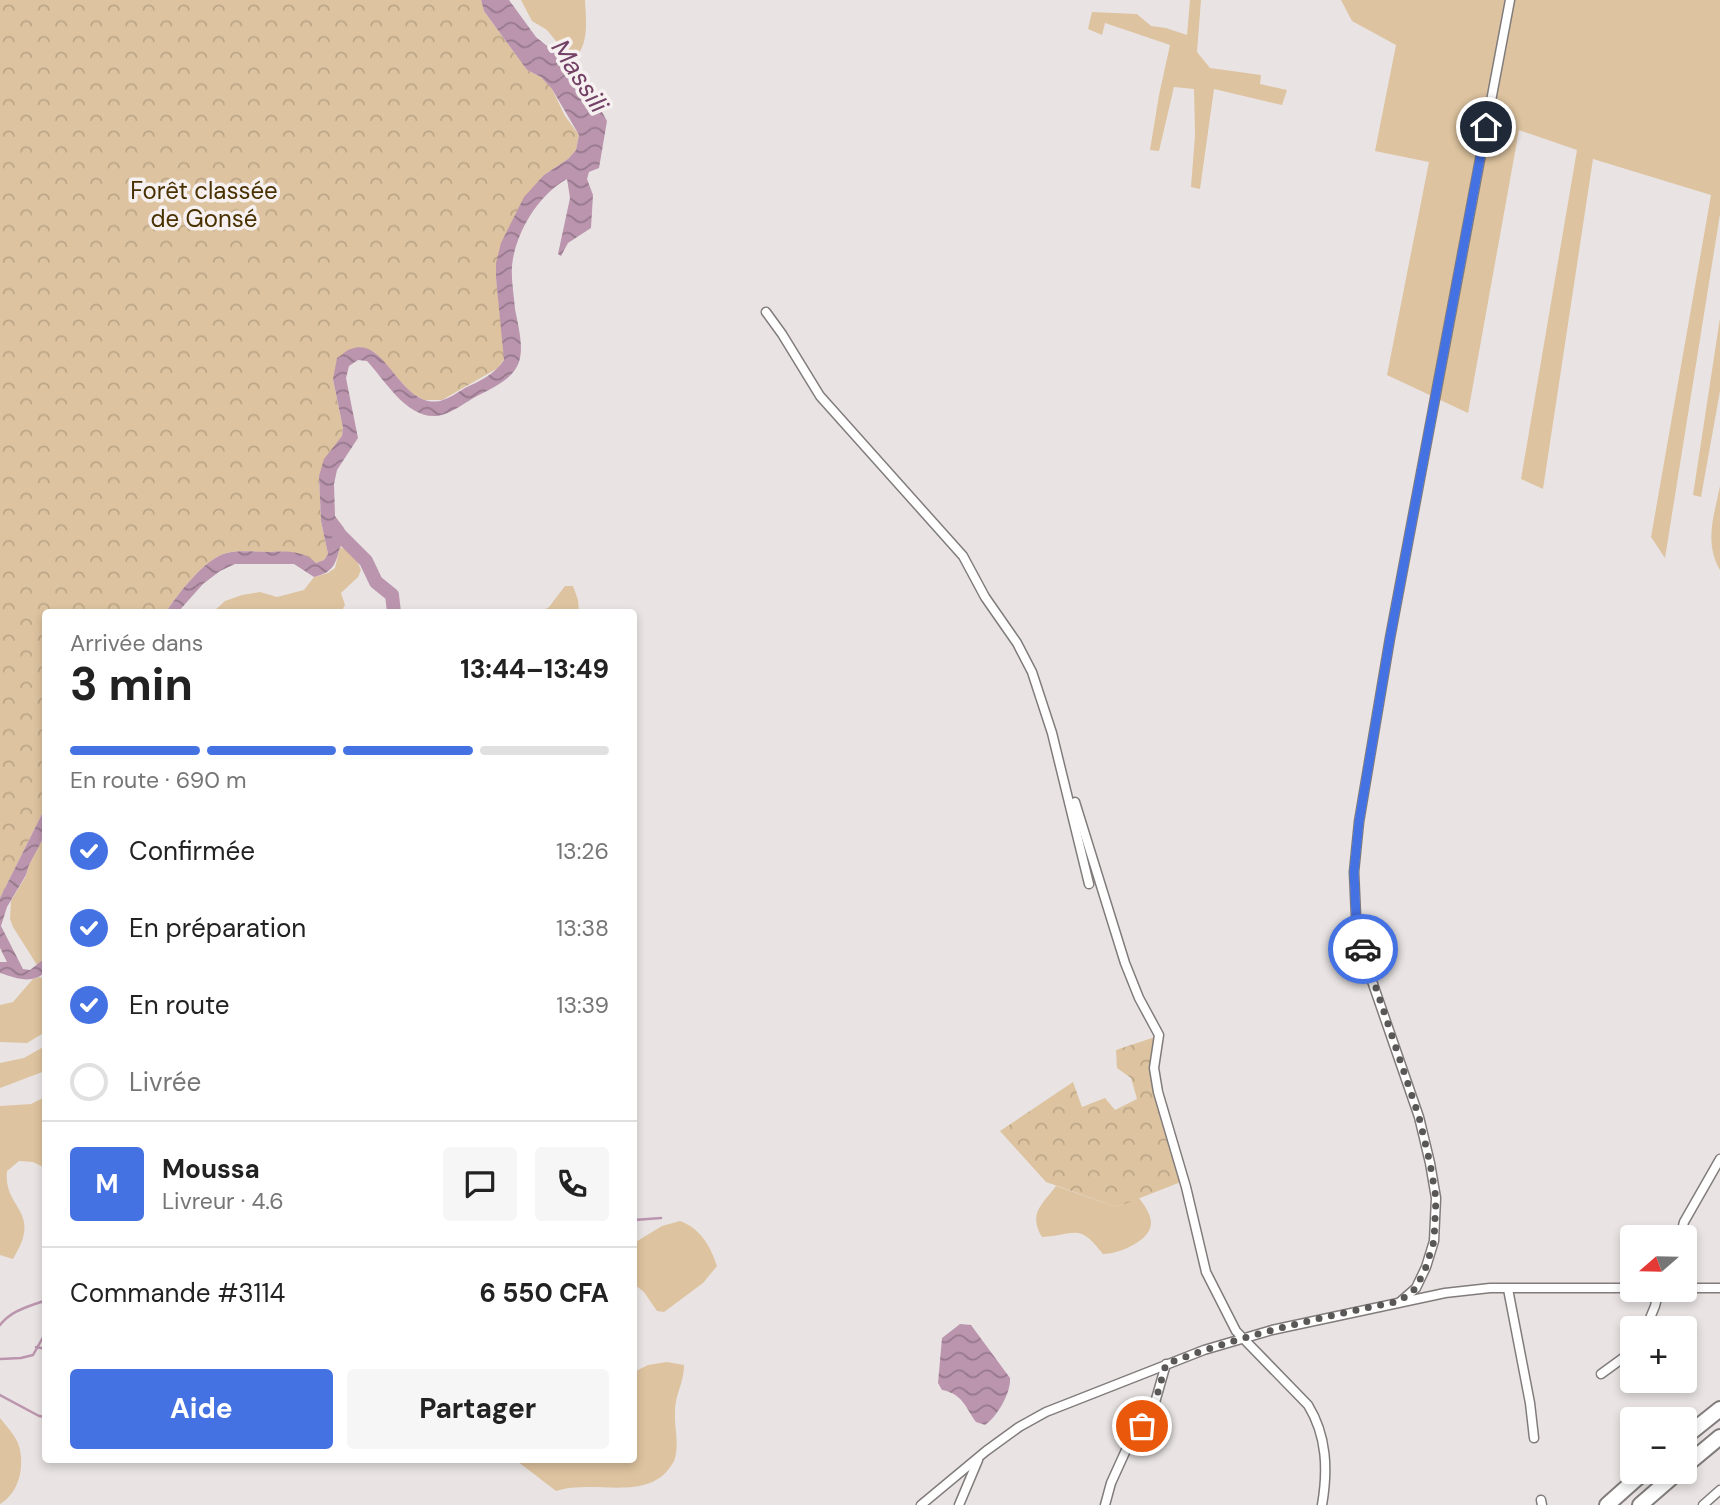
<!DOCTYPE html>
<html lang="fr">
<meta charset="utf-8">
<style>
:root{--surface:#fff;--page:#f6f6f6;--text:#222;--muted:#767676;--line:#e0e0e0;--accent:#4572e3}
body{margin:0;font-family:"DM Sans",sans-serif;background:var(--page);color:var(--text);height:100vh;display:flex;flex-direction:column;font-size:26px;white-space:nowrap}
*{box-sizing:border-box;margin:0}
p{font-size:23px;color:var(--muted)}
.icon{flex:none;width:38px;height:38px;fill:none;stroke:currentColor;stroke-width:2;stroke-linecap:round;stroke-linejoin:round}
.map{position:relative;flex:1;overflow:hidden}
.panel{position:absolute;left:42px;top:609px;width:595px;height:854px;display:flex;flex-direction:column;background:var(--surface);border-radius:7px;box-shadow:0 4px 10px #0003}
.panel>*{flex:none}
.needle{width:46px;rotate:250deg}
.tools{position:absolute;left:1620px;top:1225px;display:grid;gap:14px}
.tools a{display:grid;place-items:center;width:77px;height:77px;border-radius:7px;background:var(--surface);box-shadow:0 4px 10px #0003;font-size:35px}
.pin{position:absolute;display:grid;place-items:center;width:60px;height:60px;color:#fff;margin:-30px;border:4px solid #fff;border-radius:50%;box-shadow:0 2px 7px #0007}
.courier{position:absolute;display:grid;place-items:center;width:70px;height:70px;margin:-35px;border:5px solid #4572e3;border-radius:50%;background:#fff;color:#222;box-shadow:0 2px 9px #0007}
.headline em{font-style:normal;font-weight:700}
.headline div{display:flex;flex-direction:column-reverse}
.headline{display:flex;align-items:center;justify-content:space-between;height:119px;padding:0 28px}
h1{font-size:46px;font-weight:700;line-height:52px}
.bar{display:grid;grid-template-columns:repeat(4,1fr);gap:10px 7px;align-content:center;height:84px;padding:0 28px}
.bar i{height:9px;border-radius:5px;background:var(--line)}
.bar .current{background:var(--accent)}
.bar p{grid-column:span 4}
.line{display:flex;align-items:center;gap:18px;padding:0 28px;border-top:2px solid var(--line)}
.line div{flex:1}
.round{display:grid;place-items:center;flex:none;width:74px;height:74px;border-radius:7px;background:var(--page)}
ol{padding:0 28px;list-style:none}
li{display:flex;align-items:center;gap:21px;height:77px}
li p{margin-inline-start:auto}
li .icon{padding:7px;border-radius:50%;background:var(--accent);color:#fff;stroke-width:4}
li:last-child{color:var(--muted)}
li i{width:38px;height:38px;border:4px solid var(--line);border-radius:50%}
.cta{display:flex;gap:14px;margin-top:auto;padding:14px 28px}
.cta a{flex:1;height:80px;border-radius:7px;background:var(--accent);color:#fff;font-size:28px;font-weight:700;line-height:80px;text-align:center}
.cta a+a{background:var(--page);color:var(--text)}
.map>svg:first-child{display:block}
.grass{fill:#ddc39f}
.forest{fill:url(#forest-crowns)}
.water{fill:url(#water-waves)}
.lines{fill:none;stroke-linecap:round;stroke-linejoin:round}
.stream{stroke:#bb95ae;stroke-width:2.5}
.river{stroke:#bb95ae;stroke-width:14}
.minor-casing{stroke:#817c7b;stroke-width:11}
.trunk-casing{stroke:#817c7b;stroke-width:18}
.minor{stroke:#fff;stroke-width:8}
.trunk{stroke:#fff;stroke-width:14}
.done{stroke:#5a5757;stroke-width:7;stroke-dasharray:0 12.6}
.route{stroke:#4572e3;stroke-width:9}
.labels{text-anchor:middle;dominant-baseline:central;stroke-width:7;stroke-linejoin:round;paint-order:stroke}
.park-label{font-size:24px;fill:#493000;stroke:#f6f1f0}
.water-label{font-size:26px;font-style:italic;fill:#754267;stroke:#f6f1f0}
</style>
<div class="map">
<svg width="1720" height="1505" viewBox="0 0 1720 1505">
<defs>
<pattern id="forest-crowns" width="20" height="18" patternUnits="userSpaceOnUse" patternTransform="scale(1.75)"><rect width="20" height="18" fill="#ddc39f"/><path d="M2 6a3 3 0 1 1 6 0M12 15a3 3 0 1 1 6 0" fill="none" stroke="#bca688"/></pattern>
<pattern id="water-waves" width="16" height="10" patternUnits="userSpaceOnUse" patternTransform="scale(1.75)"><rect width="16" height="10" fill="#bb95ae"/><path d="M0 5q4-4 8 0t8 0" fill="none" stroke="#96788c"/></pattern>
</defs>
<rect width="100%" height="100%" fill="#e9e4e3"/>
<g class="grass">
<path d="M521 0H585C586 21 590 46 572 61L580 82C566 72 555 64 560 46L547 30 532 21Z"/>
<path d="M1190 0H1201L1197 52 1210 68 1261 75 1260 84 1287 90 1282 105 1214 89 1200 189 1191 187 1195 135 1194 89 1174 87 1159 151 1150 150 1159 95 1170 45 1105 23 1102 35 1088 29 1092 12 1137 14 1151 26 1166 28 1187 35Z"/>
<path d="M1341 0H1720V214L1665 558 1651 537 1711 195 1593 159 1543 489 1521 479 1577 150 1519 130 1468 413 1387 375 1429 162 1375 151 1396 45 1352 21Z"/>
<path d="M1720 318V391L1701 497 1693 495Z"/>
<path d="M1720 486V570C1704 542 1714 516 1720 486Z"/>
<path d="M340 547C353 552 356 557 361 570L358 577 341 593 345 605 341 612H213L225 601 242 595 260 592 277 597 304 590 314 577 328 573 335 568Z"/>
<path d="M565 586H573L578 600 579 612H541L549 607Z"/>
<path d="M45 835V958L37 965 13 927 10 919 11 901 26 876 29 865Z"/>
<path d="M40 977 45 980V1037L42 1034 27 1043 0 1042V1005L13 1002 33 979Z"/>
<path d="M45 1046V1071L0 1088V1063L24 1058Z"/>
<path d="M45 1097V1168L33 1162 19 1161 7 1171C3 1210 44 1210 13 1259L0 1255V1106L31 1104Z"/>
<path d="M1056 1186 1117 1207 1139 1198C1144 1205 1151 1214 1151 1223 1151 1241 1118 1254 1103 1254 1078 1222 1077 1235 1042 1237 1028 1213 1042 1205 1056 1186Z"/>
<path d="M680 1221C700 1228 711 1247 717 1266L703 1283 664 1312 657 1311 644 1292 634 1284V1243L662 1226Z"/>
<path d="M667 1362 684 1365C684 1384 675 1393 675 1412 674 1427 680 1446 674 1461 651 1505 595 1478 556 1491L517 1461 516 1460H634V1372L648 1365Z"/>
<path d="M0 1418C6 1426 16 1436 19 1446 25 1467 19 1493 0 1504Z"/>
</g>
<g class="forest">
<path d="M0 0H481L484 11 527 70 541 77 552 89 565 116 579 135 576 150 568 159 544 175 496 278 504 351V359L498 368 442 400H424L412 394 374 352 362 348 333 379 343 428 342 436 319 476 321 521 328 554 324 560 316 563C304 552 287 551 271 552 257 552 241 550 227 553 205 558 178 594 166 612H46L45 808 0 898Z"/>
<path d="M1158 1036 1155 1064 1160 1091 1186 1180 1117 1207 1046 1182 1000 1131 1073 1082 1082 1107 1105 1098 1115 1110 1137 1099 1131 1078 1117 1068 1116 1050Z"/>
</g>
<g class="water">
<path d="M481 0H509L536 37 558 55 563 69 592 94 607 121 599 168 589 172 587 179 593 195 591 228 568 243 561 256 558 254 570 198 567 179C539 194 515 233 512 266 511 280 514 295 515 309 518 325 524 346 519 362 513 379 494 387 479 395 467 401 450 415 436 416 406 418 385 380 367 361L358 360 349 366 346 378 358 438 337 470 334 484 335 516 344 528 348 542 340 547C335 566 333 572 314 577L294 564H235L220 571 203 584 178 612H166C178 594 205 558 227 553 241 550 257 552 271 552 288 551 304 551 316 563L324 560 328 554 321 521 319 476 324 459 342 436 343 428 333 379 337 358C341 356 346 350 351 349 386 335 400 409 440 401 448 399 457 393 465 388 480 381 495 374 504 360L496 278V263L501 243 524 197 544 175 568 159 576 150 579 135 552 89 541 77 527 70 484 11Z"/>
<path d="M45 808V835L29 865 26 875 7 907 1 926 23 969 30 970 45 958V972C32 985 16 978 0 973V962H7L0 948V898Z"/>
<path d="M960 1324 971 1325 1010 1378C1011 1393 997 1417 985 1425L976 1422C965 1407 963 1394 942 1390L938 1383 942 1338Z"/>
</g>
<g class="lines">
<g class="stream">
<path d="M634 1220 661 1218"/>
<path d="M0 1325C12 1310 28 1307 46 1300"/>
<path d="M36 1347 46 1349"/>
<path d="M0 1359 21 1358 33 1355 46 1332"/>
<path d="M0 1395 39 1416 46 1417"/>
</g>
<path class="river" d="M336 531 366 561 376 582 392 595 394 612"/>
<defs>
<g id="minor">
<path d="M766 312 782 334 820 396 963 556 985 597 1017 643 1032 672 1052 733 1089 884"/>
<path d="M1075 802 1125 963 1139 998 1159 1035 1154 1068 1158 1092 1186 1187 1206 1272 1236 1331 1308 1405C1327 1436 1328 1470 1322 1505"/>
<path d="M1680 1237 1684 1222 1720 1159"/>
<path d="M1685 1288H1720"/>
<path d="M1508 1289 1530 1403 1534 1438"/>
<path d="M1400 1302 1416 1288 1426 1267 1434 1241 1436 1198 1430 1163 1419 1117 1364 958 1356 916 1354 872 1359 822 1390 638 1510 0"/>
<path d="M1646 1328 1655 1306 1659 1290"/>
<path d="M1601 1374 1623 1358 1633 1346"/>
<path d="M1541 1500 1542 1505"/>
<path d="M921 1505 986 1451 1019 1427 1046 1412 1204 1350 1272 1330 1445 1293 1490 1288H1633"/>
<path d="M959 1505 978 1460"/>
<path d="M1105 1505 1111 1483 1126 1450 1154 1406 1166 1364"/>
<path d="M1703 1505 1720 1490"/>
</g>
<g id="trunk">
<path d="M1685 1437 1720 1409"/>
<path d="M1685 1466 1720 1437"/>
<path d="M1607 1505 1644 1472"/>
<path d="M1640 1505 1678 1472"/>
</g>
</defs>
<use href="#minor" class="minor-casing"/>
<use href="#trunk" class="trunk-casing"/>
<use href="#minor" class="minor"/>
<use href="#trunk" class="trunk"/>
</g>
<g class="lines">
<path class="done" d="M1142 1426 1154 1406 1166 1364C1242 1335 1321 1317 1400 1301L1416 1288 1426 1267 1434 1241 1436 1198 1430 1163 1419 1117 1363 949"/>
<path class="route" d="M1363 949 1356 916 1354 872 1359 822 1390 638 1486 127"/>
</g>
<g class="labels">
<g class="park-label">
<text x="204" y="190">Forêt classée<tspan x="204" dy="28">de Gonsé</tspan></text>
</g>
<g class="water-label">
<text transform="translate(580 76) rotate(57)">Massili</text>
</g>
</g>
</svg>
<div class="tools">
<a><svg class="needle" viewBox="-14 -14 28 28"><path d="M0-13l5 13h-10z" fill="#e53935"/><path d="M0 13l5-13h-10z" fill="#767676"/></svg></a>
<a>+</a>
<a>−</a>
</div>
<div class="pin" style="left:1142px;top:1426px;background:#ea580c"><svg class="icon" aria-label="bag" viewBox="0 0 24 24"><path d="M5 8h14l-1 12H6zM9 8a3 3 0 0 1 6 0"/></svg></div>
<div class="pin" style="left:1486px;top:127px;background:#1f2937"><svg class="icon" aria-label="home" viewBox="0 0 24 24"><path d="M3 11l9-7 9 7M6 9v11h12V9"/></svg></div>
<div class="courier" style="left:1363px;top:949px"><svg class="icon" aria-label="car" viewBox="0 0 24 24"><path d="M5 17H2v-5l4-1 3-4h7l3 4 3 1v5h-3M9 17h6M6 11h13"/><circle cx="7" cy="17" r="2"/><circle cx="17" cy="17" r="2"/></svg></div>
<section class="panel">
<div class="headline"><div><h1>3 min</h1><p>Arrivée dans</p></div><em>13:44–13:49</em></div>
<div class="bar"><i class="current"></i><i class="current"></i><i class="current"></i><i></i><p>En route · 690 m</p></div>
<ol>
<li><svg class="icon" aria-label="check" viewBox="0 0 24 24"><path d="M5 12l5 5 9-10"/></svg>Confirmée<p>13:26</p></li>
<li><svg class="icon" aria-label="check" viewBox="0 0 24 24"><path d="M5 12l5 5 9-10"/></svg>En préparation<p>13:38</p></li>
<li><svg class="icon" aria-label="check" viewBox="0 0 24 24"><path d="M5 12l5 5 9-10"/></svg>En route<p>13:39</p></li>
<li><i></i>Livrée</li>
</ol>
<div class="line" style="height:126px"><b class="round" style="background:var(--accent);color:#fff">M</b><div><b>Moussa</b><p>Livreur · 4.6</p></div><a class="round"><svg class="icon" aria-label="chat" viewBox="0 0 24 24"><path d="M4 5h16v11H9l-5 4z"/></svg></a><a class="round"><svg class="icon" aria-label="phone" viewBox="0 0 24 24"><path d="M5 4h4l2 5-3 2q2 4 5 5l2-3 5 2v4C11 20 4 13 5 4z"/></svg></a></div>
<div class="line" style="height:91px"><div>Commande #3114</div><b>6 550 CFA</b></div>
<div class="cta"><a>Aide</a><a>Partager</a></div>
</section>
</div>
